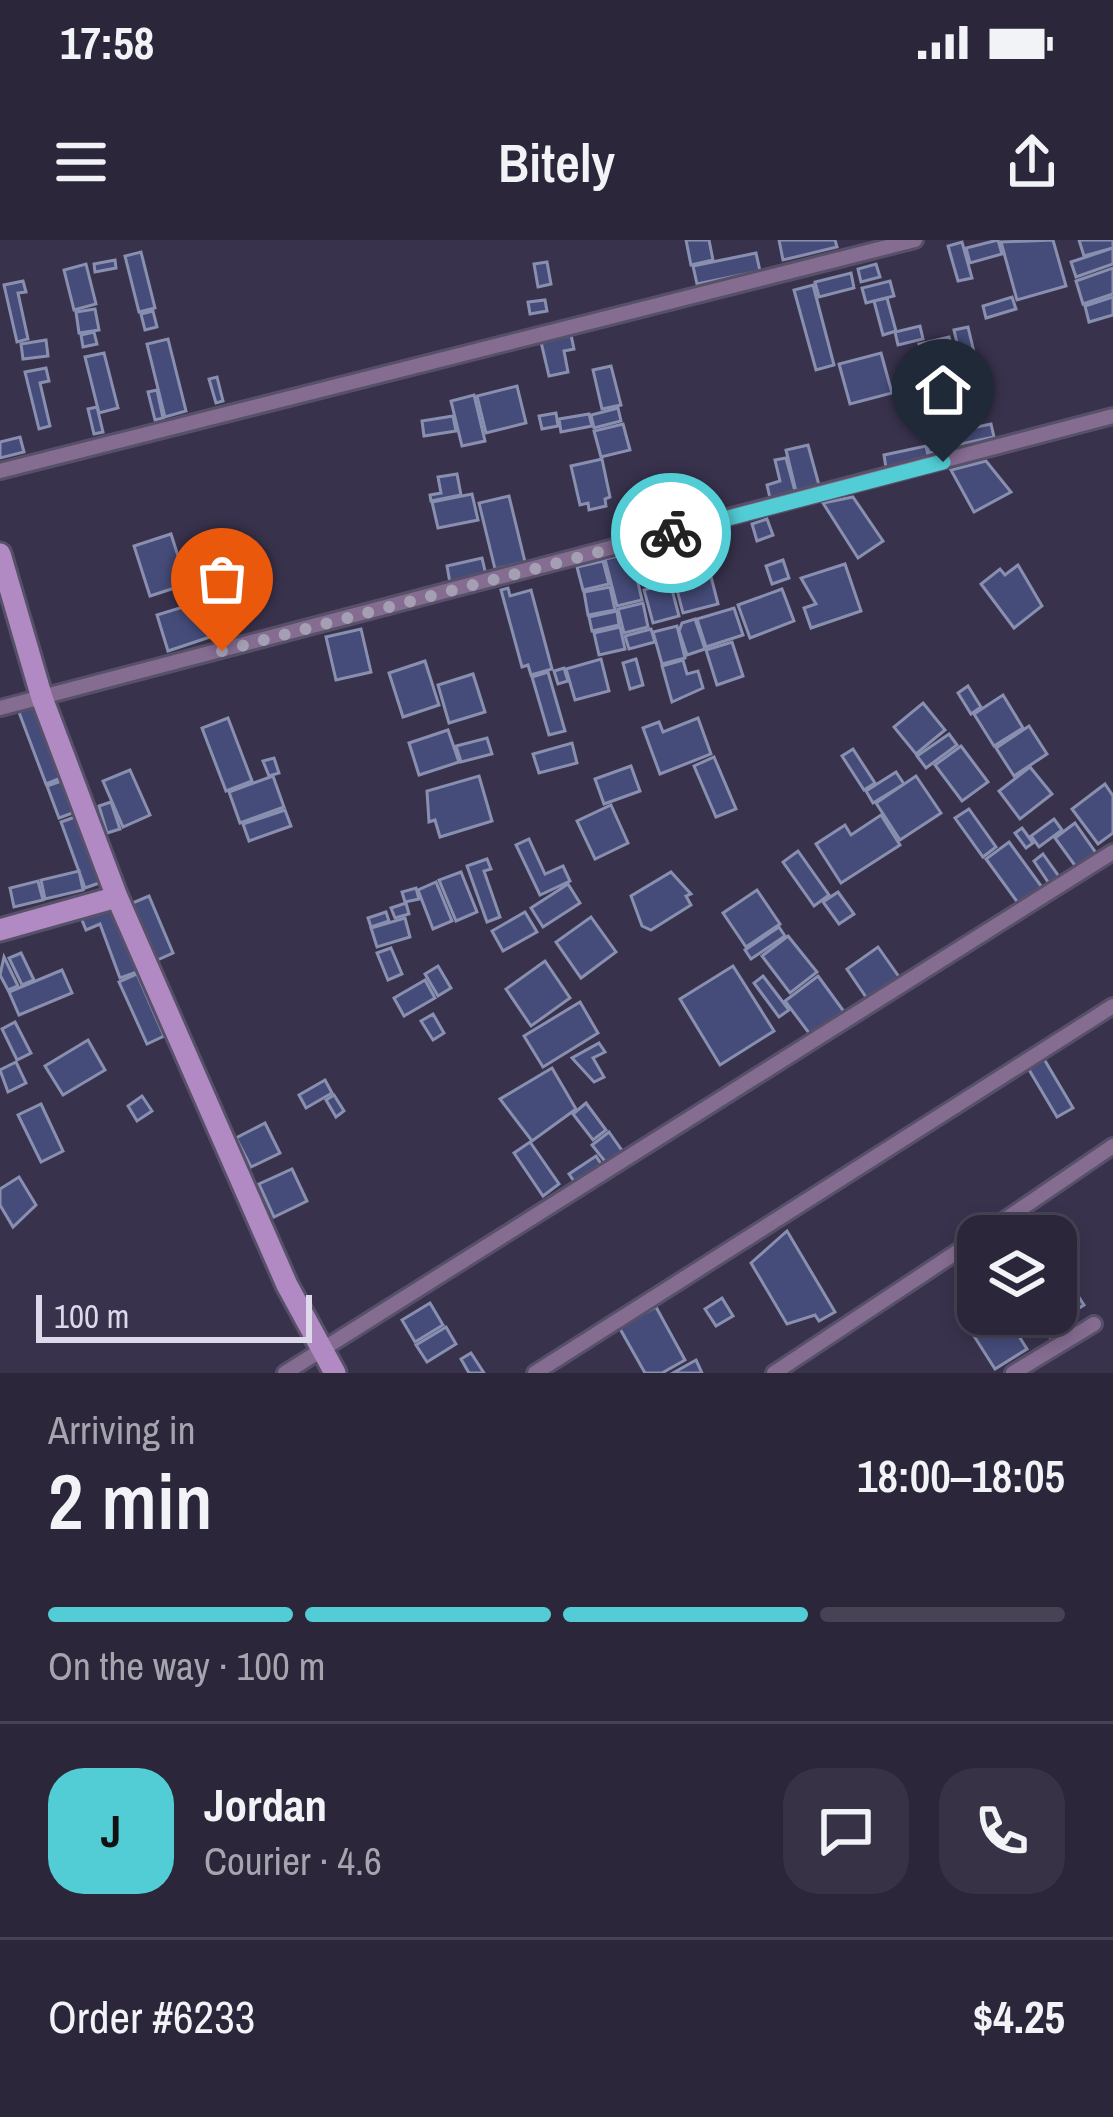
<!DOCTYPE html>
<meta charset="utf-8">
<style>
:root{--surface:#2b263a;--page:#373245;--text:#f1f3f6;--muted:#a6a5af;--line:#474354;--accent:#52ccd5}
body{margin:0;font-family:"Archivo Narrow",sans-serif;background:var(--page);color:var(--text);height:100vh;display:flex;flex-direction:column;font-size:45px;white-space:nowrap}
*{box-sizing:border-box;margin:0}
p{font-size:39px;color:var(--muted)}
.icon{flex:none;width:66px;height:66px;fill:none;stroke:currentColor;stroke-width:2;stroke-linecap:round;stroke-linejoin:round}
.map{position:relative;height:1133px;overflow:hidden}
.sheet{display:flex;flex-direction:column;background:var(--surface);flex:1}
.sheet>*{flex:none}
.tools{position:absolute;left:957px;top:975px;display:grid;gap:24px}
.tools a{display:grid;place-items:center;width:120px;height:120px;border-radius:24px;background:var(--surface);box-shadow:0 6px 18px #0003,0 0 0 3px var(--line);font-size:60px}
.scale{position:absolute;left:36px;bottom:30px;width:276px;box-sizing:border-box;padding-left:12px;border:6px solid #ddd9ea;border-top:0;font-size:33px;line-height:42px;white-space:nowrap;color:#ddd9ea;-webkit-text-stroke:9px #39324d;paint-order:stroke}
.pin{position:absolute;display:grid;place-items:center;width:102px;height:102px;color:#fff;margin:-123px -51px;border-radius:50% 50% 50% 0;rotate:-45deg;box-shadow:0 0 12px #0007}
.pin .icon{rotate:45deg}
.courier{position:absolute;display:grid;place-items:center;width:120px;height:120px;margin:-60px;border:9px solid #52ccd5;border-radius:50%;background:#fff;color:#222;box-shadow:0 3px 15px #0007}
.overview em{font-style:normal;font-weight:600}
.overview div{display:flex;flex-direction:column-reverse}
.overview{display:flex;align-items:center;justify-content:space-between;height:204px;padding:0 48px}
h1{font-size:78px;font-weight:600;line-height:90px}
.bar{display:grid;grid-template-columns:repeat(4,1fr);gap:18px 12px;align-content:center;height:144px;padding:0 48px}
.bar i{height:15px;border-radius:9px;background:var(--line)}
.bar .selected{background:var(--accent)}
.bar p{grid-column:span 4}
.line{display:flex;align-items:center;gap:30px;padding:0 48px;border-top:3px solid var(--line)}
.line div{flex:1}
.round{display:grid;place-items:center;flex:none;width:126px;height:126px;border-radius:36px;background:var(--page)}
.status{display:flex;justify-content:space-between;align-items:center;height:84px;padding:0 60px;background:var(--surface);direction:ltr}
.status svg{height:33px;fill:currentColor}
header{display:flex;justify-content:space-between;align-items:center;height:156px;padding:0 48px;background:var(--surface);font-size:54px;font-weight:600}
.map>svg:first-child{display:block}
.building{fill:#464c7a;stroke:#898faf;stroke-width:3}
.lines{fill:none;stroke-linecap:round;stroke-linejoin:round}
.street-casing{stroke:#575069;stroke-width:20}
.secondary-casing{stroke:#575069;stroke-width:27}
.street{stroke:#856c91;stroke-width:14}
.secondary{stroke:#b18ac3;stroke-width:21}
.done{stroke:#a49fb3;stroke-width:12;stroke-dasharray:0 21.6}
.route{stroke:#52ccd5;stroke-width:15}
</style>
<div class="status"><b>17:58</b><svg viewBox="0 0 49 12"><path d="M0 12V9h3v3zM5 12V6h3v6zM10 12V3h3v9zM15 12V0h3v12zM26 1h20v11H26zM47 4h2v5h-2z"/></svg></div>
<header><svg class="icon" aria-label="menu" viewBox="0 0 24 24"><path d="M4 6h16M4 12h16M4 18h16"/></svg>Bitely<svg class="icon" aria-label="share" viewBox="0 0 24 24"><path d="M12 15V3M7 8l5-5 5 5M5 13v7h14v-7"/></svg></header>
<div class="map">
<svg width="1113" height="1133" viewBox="0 0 1113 1133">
<rect width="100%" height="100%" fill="#39324d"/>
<g class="building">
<path d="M686 0H709L713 20 691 25Z"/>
<path d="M779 0H835L837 7 783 20Z"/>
<path d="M998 0 1002 14 970 23 966 8Z"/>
<path d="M1053 0 1066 46 1017 60 1001 2Z"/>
<path d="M1079 0H1113V8L1084 16Z"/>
<path d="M962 2 972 38 958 41 948 6Z"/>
<path d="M1113 8V24L1076 37 1071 22Z"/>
<path d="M141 12 155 68 139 72 125 16Z"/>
<path d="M756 13 760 31 697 44 693 26Z"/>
<path d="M115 20 116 28 95 32 94 24Z"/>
<path d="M547 22 551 44 538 47 534 24Z"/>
<path d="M86 24 96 64 74 70 64 30Z"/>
<path d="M876 24 880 37 861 42 858 29Z"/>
<path d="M1113 28V54L1083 64 1076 41Z"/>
<path d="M851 33 854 48 819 57 815 42Z"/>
<path d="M23 41 26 52 18 53 28 99 17 102 4 45Z"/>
<path d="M890 41 894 56 866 63 862 48Z"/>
<path d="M813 45 834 125 816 130 794 50Z"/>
<path d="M1012 57 1016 69 986 78 983 66Z"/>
<path d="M1113 57V75L1089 82 1085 66Z"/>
<path d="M887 58 896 91 883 95 874 61Z"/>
<path d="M545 60 547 71 530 74 528 62Z"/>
<path d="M95 69 99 90 79 93 76 72Z"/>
<path d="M153 71 157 87 145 90 141 74Z"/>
<path d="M920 86 923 99 898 105 895 92Z"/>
<path d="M968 87 978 129 964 133 954 90Z"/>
<path d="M94 92 97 104 83 107 81 95Z"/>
<path d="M571 95 574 109 564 111 568 132 549 136 541 102Z"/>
<path d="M949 97 953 111 943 113 949 135 928 140 919 104Z"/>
<path d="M168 99 186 171 165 177 147 104Z"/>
<path d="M46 100 48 116 23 119 21 104Z"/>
<path d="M104 113 118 168 99 173 85 117Z"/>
<path d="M881 113 892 153 850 164 839 124Z"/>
<path d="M611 126 621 165 602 169 593 130Z"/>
<path d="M46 128 49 141 40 143 50 186 39 189 25 132Z"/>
<path d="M979 132 982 147 968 150 965 135Z"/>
<path d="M217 137 223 161 216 163 209 139Z"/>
<path d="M949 137 952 150 931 154 928 141Z"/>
<path d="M517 146 526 183 486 193 477 156Z"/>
<path d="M157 150 163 178 155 180 148 152Z"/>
<path d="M474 155 485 201 462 206 451 161Z"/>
<path d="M97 167 103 192 94 194 88 169Z"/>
<path d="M618 168 621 181 594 188 591 175Z"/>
<path d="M556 173 558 186 542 189 539 176Z"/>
<path d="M589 174 592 186 561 192 559 179Z"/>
<path d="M453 176 456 191 424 196 422 181Z"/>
<path d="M937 178 944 210 929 213 922 181Z"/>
<path d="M623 184 630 210 601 217 594 191Z"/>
<path d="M991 184 994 197 956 205 953 192Z"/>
<path d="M20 197 24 212 0 218V202Z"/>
<path d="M808 205 819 245 796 251 786 210Z"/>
<path d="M926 206 929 220 886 228 884 215Z"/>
<path d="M786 218 795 251 770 258 767 245 780 241 775 220Z"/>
<path d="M602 219 610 257 605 259 606 266 589 270 588 263 580 265 571 226Z"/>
<path d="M986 221 1011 252 974 272 951 230Z"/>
<path d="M457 234 461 255 431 261 430 255 441 253 438 237Z"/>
<path d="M472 254 478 280 438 288 432 262Z"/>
<path d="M509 256 525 322 495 329 479 263Z"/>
<path d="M853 257 883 301 858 318 823 263Z"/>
<path d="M767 279 773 295 757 301 752 284Z"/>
<path d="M171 294 187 344 150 356 134 306Z"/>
<path d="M689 301 692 314 681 317 684 329 668 333 662 308Z"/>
<path d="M657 304 665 334 640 340 632 311Z"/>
<path d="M631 313 642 360 617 366 605 319Z"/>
<path d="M482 318 486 335 450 343 447 326Z"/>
<path d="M783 320 789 338 772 344 766 326Z"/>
<path d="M603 321 609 344 583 350 577 327Z"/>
<path d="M845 324 861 371 811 388 804 368 816 364 801 338Z"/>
<path d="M708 325 718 364 683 373 673 334Z"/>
<path d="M1018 325 1042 366 1014 388 981 344 1000 329 1005 335Z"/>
<path d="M670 342 679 376 653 383 644 350Z"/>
<path d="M610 347 615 370 588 375 584 352Z"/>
<path d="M508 348 510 356 531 350 552 429 531 435 528 425 522 427 501 350Z"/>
<path d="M782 349 794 381 750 398 738 365Z"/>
<path d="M199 362 210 397 168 411 157 375Z"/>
<path d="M643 363 648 387 624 393 618 369Z"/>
<path d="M734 368 743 395 706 407 697 379Z"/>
<path d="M617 371 619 385 592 391 589 377Z"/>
<path d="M695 379 705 409 687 415 679 391 682 383Z"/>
<path d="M677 386 685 418 662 424 653 392Z"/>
<path d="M620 387 625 409 599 415 594 393Z"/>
<path d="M361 389 371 432 336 440 326 397Z"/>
<path d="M651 389 655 402 629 409 625 396Z"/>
<path d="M732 402 743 436 717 445 706 410Z"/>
<path d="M601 419 609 451 575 460 566 429Z"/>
<path d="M636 419 643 445 630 449 623 423Z"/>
<path d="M683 420 687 434 698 431 703 448 672 462 662 426Z"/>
<path d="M425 421 439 465 403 477 389 433Z"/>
<path d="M564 428 568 441 558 444 554 431Z"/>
<path d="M548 432 565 491 549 495 532 437Z"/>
<path d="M473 434 485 472 449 483 438 445Z"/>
<path d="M968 446 981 467 971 474 958 453Z"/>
<path d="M1003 455 1023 488 994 506 974 474Z"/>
<path d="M33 461 61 538 46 544 17 467Z"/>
<path d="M923 463 945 490 916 514 894 487Z"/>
<path d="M228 478 252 541 226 551 202 488Z"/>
<path d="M698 478 711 514 660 534 643 488 659 482 663 492Z"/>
<path d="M1029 486 1047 514 1014 536 996 508Z"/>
<path d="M448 490 459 522 419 535 409 503Z"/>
<path d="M949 494 957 505 926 528 917 516Z"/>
<path d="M487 498 492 514 461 522 456 506Z"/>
<path d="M572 503 577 523 539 533 533 514Z"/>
<path d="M961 506 988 542 962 561 935 525Z"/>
<path d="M853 509 875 543 864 550 842 516Z"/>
<path d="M714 517 736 569 716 577 694 526Z"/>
<path d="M274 518 279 533 269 536 263 521Z"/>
<path d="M631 526 640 551 604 564 595 539Z"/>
<path d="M1030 527 1052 554 1020 579 999 551Z"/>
<path d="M130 530 150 575 123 587 103 541Z"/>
<path d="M896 532 904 544 873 563 866 551Z"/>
<path d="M273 536 284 567 240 583 229 552Z"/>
<path d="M479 536 492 581 440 597 435 580 429 582 427 551Z"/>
<path d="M916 536 941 573 900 600 876 563Z"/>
<path d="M64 540 75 572 59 578 47 546Z"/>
<path d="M1105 544 1113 556V593L1098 604 1072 569Z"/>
<path d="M111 562 120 589 107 593 99 566Z"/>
<path d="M611 565 628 603 595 619 577 581Z"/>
<path d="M969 569 996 607 983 617 955 578Z"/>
<path d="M285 570 291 586 249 601 243 584Z"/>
<path d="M881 575 900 605 841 643 816 604 845 585 851 595Z"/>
<path d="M78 576 102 642 85 648 61 582Z"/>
<path d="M1054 579 1062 590 1039 607 1031 596Z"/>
<path d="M1075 583 1096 613 1076 627 1055 598Z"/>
<path d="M1022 588 1033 603 1026 608 1015 593Z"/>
<path d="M529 599 545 634 563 626 570 641 540 655 516 605Z"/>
<path d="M1009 602 1044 650 1021 667 986 619Z"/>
<path d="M798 611 829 655 814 666 783 622Z"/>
<path d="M1043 614 1060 638 1050 645 1034 621Z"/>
<path d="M487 619 491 629 484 631 500 677 487 682 467 626Z"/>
<path d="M79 631 83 650 45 659 41 640Z"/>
<path d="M461 632 477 672 456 681 439 640Z"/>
<path d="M671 632 691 654 686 656 691 665 651 690 642 686 631 656Z"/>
<path d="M38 641 43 660 14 667 10 648Z"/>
<path d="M436 642 452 681 433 689 418 650Z"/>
<path d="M568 644 580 663 543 687 531 668Z"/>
<path d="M416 648 419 659 405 662 402 652Z"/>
<path d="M757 650 780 684 746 707 723 673Z"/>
<path d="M838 652 854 674 839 684 823 662Z"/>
<path d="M149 656 173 713 155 721 130 664Z"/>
<path d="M112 663 137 732 120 738 100 684 86 690 80 675Z"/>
<path d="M406 663 409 674 395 678 391 668Z"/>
<path d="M386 672 389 681 371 687 368 678Z"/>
<path d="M525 672 537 692 503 711 492 691Z"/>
<path d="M591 677 616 712 581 738 556 702Z"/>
<path d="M405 678 410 697 377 707 371 688Z"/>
<path d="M779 687 785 696 751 719 745 710Z"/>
<path d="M788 696 817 732 790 753 762 716Z"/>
<path d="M878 707 902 741 870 763 847 729Z"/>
<path d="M391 708 402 734 388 740 377 713Z"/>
<path d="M21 713 34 740 22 745 9 718Z"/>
<path d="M4 717 18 746 8 750 0 735Z"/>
<path d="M545 721 570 758 531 786 506 749Z"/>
<path d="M438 726 451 748 438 756 425 734Z"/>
<path d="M733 726 774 791 720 825 680 759Z"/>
<path d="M62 730 72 753 19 775 9 752Z"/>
<path d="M137 734 164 796 147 804 119 742Z"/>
<path d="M763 736 789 770 779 777 754 743Z"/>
<path d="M818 736 845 773 812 797 785 761Z"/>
<path d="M425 740 435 758 404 776 394 758Z"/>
<path d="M580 762 598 793 543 827 524 796Z"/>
<path d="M433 774 444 793 433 800 421 781Z"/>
<path d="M15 782 31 813 17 820 2 789Z"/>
<path d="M88 800 105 830 63 855 45 826Z"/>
<path d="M599 803 605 812 593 818 604 837 594 842 572 818Z"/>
<path d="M1044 819 1073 868 1057 877 1028 828Z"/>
<path d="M16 822 26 843 8 852 0 830Z"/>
<path d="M552 828 576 869 532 901 500 859Z"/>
<path d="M325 840 332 853 306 868 299 855Z"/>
<path d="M334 855 344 871 336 877 326 860Z"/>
<path d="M142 856 152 871 137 881 128 866Z"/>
<path d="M586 863 606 890 593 900 573 874Z"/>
<path d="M41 864 63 911 41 922 18 875Z"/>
<path d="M265 883 280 913 251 927 236 898Z"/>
<path d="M609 892 623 912 607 924 592 905Z"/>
<path d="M530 902 559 944 543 956 514 913Z"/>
<path d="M596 916 603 927 576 944 569 934Z"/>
<path d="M292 929 307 961 274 977 259 944Z"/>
<path d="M19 937 36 965 13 987 0 965V949Z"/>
<path d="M787 991 835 1072 819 1081 815 1075 787 1084 751 1023Z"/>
<path d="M1060 1028 1084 1065 1060 1080 1056 1074Z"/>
<path d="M722 1058 733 1076 716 1086 705 1069Z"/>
<path d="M430 1063 443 1085 415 1102 402 1080Z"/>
<path d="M656 1067 685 1120 662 1133H645L619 1087Z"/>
<path d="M985 1074H1005L1027 1109 995 1129 967 1085Z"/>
<path d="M1063 1079 1067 1087 1050 1097 1046 1090Z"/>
<path d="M446 1087 456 1104 427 1122 416 1105Z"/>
<path d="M471 1113 484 1133H469L461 1119Z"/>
<path d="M696 1120 702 1133H673Z"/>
</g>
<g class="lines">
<defs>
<g id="street">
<path d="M0 231 915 0"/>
<path d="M0 468 1113 176"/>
<path d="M981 996 1113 906"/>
<path d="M285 1133 1113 612"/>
<path d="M535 1133 1113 766"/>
<path d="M774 1133 978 998"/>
<path d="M1013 1133 1094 1084"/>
</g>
<g id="secondary">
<path d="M0 314 42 458 117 657 287 1045 335 1133"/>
<path d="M0 690 117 657"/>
</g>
</defs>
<use href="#street" class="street-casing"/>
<use href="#secondary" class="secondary-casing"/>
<use href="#street" class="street"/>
<use href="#secondary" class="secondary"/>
</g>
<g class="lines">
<path class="done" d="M222 411 671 293"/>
<path class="route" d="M671 293 943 222"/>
</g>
</svg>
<div class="tools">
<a><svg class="icon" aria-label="layers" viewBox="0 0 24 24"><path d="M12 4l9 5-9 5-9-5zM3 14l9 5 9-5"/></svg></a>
</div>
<div class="scale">100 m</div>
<div class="pin" style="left:222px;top:411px;background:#ea580c"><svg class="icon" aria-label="bag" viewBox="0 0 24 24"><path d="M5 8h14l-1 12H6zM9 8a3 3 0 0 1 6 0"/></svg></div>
<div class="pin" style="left:943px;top:222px;background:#1f2937"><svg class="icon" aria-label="home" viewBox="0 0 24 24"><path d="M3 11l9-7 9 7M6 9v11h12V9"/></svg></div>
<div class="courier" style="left:671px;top:293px"><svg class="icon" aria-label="bike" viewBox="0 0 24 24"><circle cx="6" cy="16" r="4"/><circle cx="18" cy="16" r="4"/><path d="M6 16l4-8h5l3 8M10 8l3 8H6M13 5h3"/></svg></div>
</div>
<section class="sheet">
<div class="overview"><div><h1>2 min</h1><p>Arriving in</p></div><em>18:00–18:05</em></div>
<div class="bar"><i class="selected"></i><i class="selected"></i><i class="selected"></i><i></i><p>On the way · 100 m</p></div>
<div class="line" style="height:216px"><b class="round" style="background:var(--accent);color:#111">J</b><div><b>Jordan</b><p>Courier · 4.6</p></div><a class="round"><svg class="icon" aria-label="chat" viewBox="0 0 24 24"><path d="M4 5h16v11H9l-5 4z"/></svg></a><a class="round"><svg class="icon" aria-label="phone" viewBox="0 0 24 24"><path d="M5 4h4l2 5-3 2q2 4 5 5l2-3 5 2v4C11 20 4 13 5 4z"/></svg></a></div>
<div class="line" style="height:156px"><div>Order #6233</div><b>$4.25</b></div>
</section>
